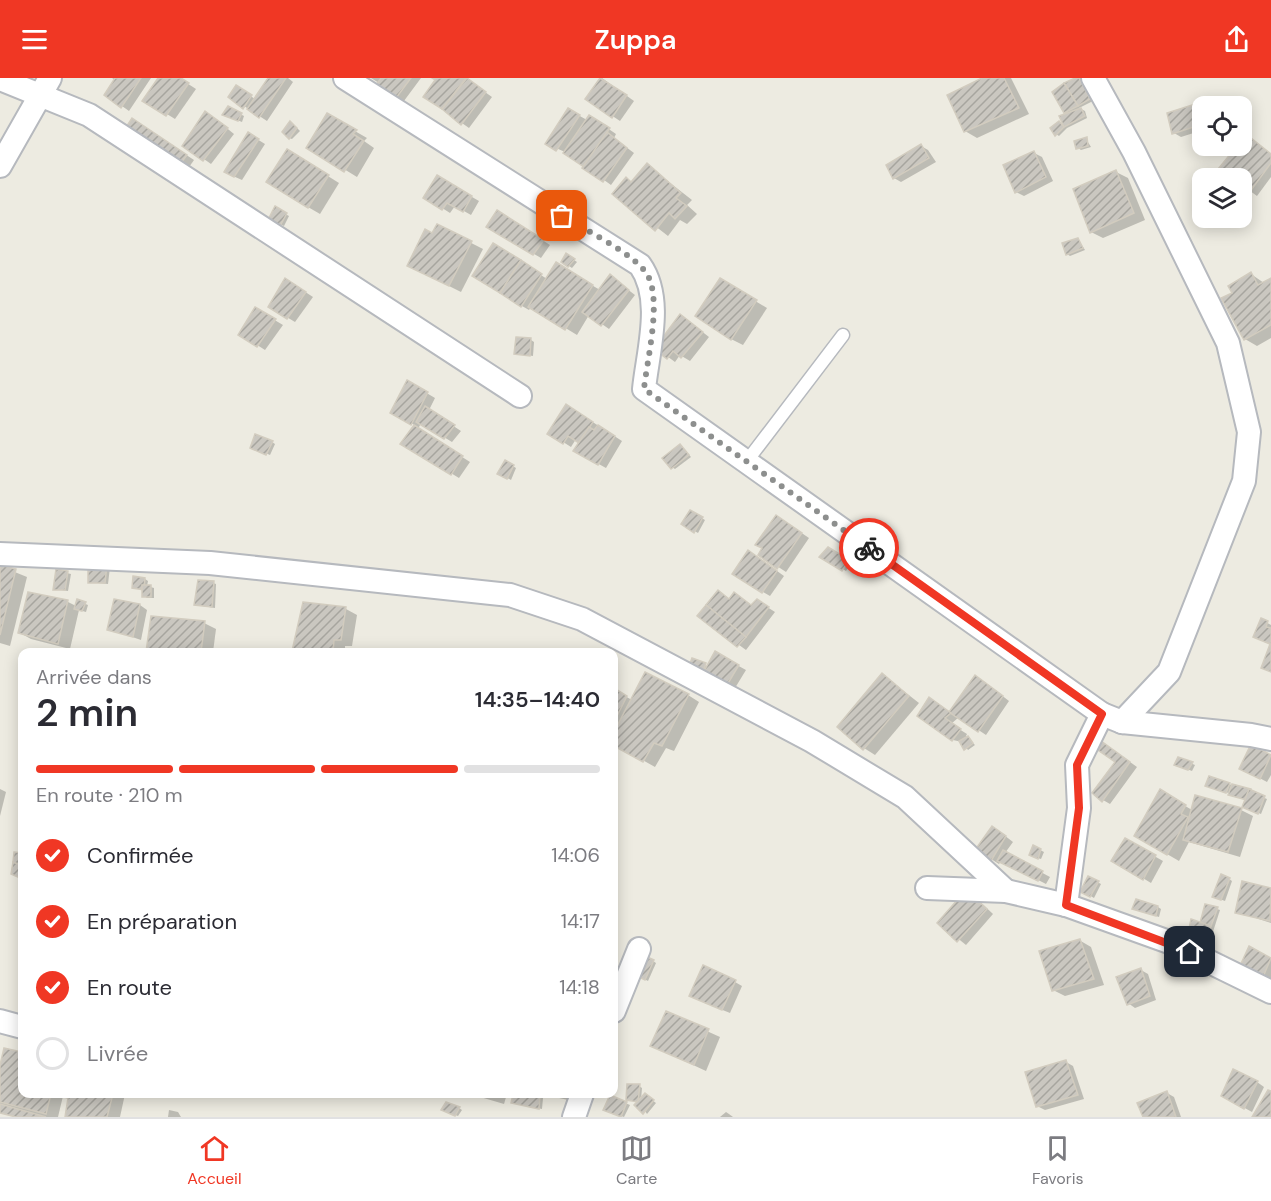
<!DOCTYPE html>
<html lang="fr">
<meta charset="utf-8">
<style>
:root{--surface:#fff;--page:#f2f2f3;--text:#2b2b33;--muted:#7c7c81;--line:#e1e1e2;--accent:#f03724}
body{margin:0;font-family:"DM Sans",sans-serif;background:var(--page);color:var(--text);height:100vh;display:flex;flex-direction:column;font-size:22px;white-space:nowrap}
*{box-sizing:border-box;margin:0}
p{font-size:20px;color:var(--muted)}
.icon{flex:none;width:33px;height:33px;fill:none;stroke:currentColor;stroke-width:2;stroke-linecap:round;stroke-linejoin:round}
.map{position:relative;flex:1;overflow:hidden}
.sheet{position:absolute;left:18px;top:570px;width:600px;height:450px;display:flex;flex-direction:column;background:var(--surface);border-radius:12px;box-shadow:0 3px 15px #0003}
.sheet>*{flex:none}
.fabs{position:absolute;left:1192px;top:18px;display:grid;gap:12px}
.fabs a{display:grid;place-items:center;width:60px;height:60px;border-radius:12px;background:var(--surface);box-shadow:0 3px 15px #0003;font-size:30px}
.pin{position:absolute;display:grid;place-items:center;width:51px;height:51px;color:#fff;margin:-26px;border-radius:12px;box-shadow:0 3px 9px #0006}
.courier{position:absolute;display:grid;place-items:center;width:60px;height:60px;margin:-30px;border:4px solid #f03724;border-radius:50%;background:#fff;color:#222;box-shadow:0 2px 8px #0007}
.head em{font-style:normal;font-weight:600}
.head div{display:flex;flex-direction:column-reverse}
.head{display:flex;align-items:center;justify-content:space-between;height:102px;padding:0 18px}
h1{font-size:39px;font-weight:600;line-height:45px}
.bar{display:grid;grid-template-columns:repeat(4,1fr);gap:9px 6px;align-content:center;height:72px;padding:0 18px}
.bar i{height:8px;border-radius:4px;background:var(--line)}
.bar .on{background:var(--accent)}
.bar p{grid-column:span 4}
ol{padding:0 18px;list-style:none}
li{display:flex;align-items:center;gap:18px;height:66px}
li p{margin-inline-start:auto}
li .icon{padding:6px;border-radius:50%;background:var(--accent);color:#fff;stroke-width:4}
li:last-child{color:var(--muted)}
li i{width:33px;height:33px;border:3px solid var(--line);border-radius:50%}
header{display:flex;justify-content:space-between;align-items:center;height:78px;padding:0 18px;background:var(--accent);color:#fff;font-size:27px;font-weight:600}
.tabs{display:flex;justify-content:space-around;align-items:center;height:84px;border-top:2px solid var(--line);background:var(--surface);font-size:16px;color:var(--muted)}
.tabs a{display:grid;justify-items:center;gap:3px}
.tabs .on{color:var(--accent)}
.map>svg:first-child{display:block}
.shadow{fill:#0003}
.building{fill:url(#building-hatch);stroke:#d2ccbf;stroke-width:1.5}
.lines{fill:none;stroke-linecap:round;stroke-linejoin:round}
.service-casing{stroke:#b6b9be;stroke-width:15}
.minor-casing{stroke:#b6b9be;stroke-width:26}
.service{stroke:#fff;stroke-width:12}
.minor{stroke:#fff;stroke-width:22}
.done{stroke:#8d8f8e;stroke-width:6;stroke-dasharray:0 10.8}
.route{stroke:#f03724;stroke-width:8}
</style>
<header><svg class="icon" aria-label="menu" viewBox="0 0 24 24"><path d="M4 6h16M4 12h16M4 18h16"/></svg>Zuppa<svg class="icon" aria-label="share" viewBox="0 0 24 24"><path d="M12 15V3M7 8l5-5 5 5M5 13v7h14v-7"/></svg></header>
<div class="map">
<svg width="1271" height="1039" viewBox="0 0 1271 1039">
<defs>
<pattern id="building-hatch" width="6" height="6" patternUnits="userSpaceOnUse" patternTransform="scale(1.5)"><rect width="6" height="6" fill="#cac7c0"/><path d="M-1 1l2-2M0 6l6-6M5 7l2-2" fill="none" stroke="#a7a59f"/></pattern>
</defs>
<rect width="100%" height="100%" fill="#edebe1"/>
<g class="shadow">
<path d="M112 0H151L129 33 122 28 115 2Z"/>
<path d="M160 0H179L196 11 175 41 144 22Z"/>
<path d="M270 0H288L293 4 267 43 230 19 237 9 255 21Z"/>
<path d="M371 0H421L398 31 379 5Z"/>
<path d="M435 0H465L492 19 469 50 425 19 437 2Z"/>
<path d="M602 0 634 23 620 43 587 21Z"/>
<path d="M986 0H1011L1029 36 977 60 965 53Z"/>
<path d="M1078 0 1093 23 1079 30 1085 33 1087 40 1067 50 1059 58 1056 56 1059 45 1066 49 1061 39 1069 36 1065 34Z"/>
<path d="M1205 24 1212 28H1203V52L1181 59 1174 55Z"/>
<path d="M228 30 244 38 242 44 227 38Z"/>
<path d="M569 32 587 42 597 43 616 56 614 60 634 75 611 107 565 74 547 66Z"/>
<path d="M327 37 367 60 364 63 374 70 357 99 308 69Z"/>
<path d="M213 39 234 56 211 86 184 67Z"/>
<path d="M139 46 194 82 187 92Z"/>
<path d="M294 47 300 53 292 61 289 60Z"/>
<path d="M249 56 265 66 242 102 233 98Z"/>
<path d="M1246 58 1271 76V99L1257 118 1242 107V100H1234L1222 90 1238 68H1242Z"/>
<path d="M1086 61 1091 69 1081 72 1078 70Z"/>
<path d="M921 68 928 72 936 84 901 104 894 100Z"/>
<path d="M1034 75 1042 79 1053 103 1024 118 1016 114Z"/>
<path d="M299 80 339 105 320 136 308 129Z"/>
<path d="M647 87 692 122 687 127 697 136 687 146 680 142 668 158 614 116 626 101 633 105Z"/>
<path d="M1116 94 1128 100 1145 142 1103 160 1091 154Z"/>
<path d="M437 99 479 123 471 137 455 128 450 135 425 119Z"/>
<path d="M275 131 289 138 284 148 273 143Z"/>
<path d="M497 134 550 167 541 180 488 149Z"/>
<path d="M438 148 483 171 461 214 421 194Z"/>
<path d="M1078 161 1085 172 1070 178 1067 176Z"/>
<path d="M501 171 547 201 556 186 600 212 610 198 635 217 609 251 589 237 577 257 531 229 529 232 522 228 474 198Z"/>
<path d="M567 177 577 184 572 190 563 184Z"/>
<path d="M1251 196 1264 205 1271 202V260L1257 268 1245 261 1234 216Z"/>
<path d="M720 202 767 230 743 267 731 261Z"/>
<path d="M293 206 313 219 295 244 270 229Z"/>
<path d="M256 231 283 247 265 272 240 256Z"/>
<path d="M687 242 709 259 690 283 680 277 675 284 656 270Z"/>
<path d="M531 262 534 264 533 278 515 275Z"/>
<path d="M408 304 435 320 429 332 461 353 452 364 421 345 418 351 470 384 459 400 403 366 416 348 392 334Z"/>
<path d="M574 332 622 363 606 390 575 373 581 364 576 361 571 369 549 355Z"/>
<path d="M272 364 275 366 270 377 252 369Z"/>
<path d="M683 370 691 379 675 391 672 389Z"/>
<path d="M506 384 516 390 511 402 499 395Z"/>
<path d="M691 434 705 442 698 455 683 446Z"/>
<path d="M784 443 809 460 786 494 760 477Z"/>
<path d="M829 471 851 485 846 493 822 479Z"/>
<path d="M756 478 784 498 770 518 763 514Z"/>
<path d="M0 488 27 499 10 568 0 565Z"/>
<path d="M110 489 108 506 89 504Z"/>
<path d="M58 493 71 496 68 513 54 511Z"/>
<path d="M145 501 148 503 147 508 154 510V520H147L144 518V512L133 509Z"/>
<path d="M213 505 216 506 215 530 196 527Z"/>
<path d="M719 514 730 521 753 529 764 527 775 534 746 572 699 538Z"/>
<path d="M30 515 68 524 76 528 78 523 88 527 86 534 79 532 70 571 31 561 20 555Z"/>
<path d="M140 527 147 532 141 562 109 551Z"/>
<path d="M346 531 357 537 352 568H345V574H298L294 572Z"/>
<path d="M152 540 204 545 216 551 213 574H147Z"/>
<path d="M1262 542 1271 547V567L1255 558Z"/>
<path d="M85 571 100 574H84Z"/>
<path d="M715 575 746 592 735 610 694 589 708 588Z"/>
<path d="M883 597 919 625 875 677 864 670Z"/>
<path d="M983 603 1009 623 986 657 959 639 951 646 967 656 966 658 975 667 968 672 962 664 953 662 919 638 950 635Z"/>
<path d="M614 612 632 622 688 617 699 624 674 673 666 670 655 689 614 666V658L620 646 614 643Z"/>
<path d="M1105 666 1137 689 1110 726 1103 722 1117 683Z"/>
<path d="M1251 668 1271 678V697L1267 704 1248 694Z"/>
<path d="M1178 680 1195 687 1192 693 1179 688Z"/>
<path d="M1229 706 1267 721 1261 736 1247 730V721L1210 709Z"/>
<path d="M0 711 6 714 0 738Z"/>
<path d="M1160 713 1192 732H1241L1253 738 1240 779 1189 764 1179 783 1136 758Z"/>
<path d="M1000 754 1013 764 1005 775 1050 799 1046 806 1001 783 999 786 991 781Z"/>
<path d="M1126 762 1163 783 1151 805 1113 782Z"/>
<path d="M1034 769 1044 774 1041 781 1034 779Z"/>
<path d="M16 776 22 777V800L16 798Z"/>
<path d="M1089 800 1101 806 1094 820 1082 813Z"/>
<path d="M1229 801 1232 803 1225 823 1217 820Z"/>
<path d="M1243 805 1271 812V845L1237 834Z"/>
<path d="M974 818 993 836 966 867 939 845Z"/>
<path d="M1158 829 1161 831 1159 839 1137 832Z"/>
<path d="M1217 831 1220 832 1210 863 1193 857Z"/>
<path d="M1079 862 1091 869 1104 907 1065 918 1053 912Z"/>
<path d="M1250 870 1271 881V902L1250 892Z"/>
<path d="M653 883 656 885 648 903 633 895Z"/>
<path d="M1141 892 1148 896 1156 922 1135 930 1128 925Z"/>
<path d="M735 904 742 908 730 935 698 922Z"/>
<path d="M667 935 720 959 706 993 652 968Z"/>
<path d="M5 972 22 976V1016H125L120 1039H67L70 1022 63 1018 58 1039H17L0 1034V993Z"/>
<path d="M1066 984 1073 988 1084 1021 1045 1032 1037 1028Z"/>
<path d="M1257 1004 1264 1009 1252 1034 1223 1018Z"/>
<path d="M639 1008 642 1010 641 1022 648 1019 656 1025 647 1036 639 1024 627 1021Z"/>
<path d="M1167 1015 1174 1019 1181 1039H1144Z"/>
<path d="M470 1016H507L504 1026Z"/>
<path d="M514 1016 543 1020 542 1031 512 1025Z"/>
<path d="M556 1016H574L573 1023 559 1020Z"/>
<path d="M611 1019 630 1027 624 1039 608 1033Z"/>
<path d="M459 1030 462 1032 458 1038 445 1033Z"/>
<path d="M169 1032 178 1034 181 1039H168Z"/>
<path d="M726 1034 729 1036 733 1039H720Z"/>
</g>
<g class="building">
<path d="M115 0H141L121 30 104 17Z"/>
<path d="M158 0H181L189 5 166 38 142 23Z"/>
<path d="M268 0H286L259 40 247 31Z"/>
<path d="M381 0H411L390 28 371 14Z"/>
<path d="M432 0H466L442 31 423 19 435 2Z"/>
<path d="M467 0 486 14 461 47 442 31Z"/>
<path d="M600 0 627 17 612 40 585 21Z"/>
<path d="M982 0H1004L1019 30 964 54 947 17Z"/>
<path d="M1075 0H1079L1090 21 1078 28 1064 5Z"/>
<path d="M1064 5 1078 28 1064 35 1052 14Z"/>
<path d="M236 7 252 17 243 31 228 19Z"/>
<path d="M1205 23 1207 28H1203V46L1172 56 1167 35Z"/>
<path d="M228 28 242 35 238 43 222 37Z"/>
<path d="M568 30 580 37 556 73 545 66Z"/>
<path d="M1081 30 1085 38 1064 49 1059 38Z"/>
<path d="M205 33 228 50 203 83 182 68Z"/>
<path d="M327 35 357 52 353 56 364 63 344 94 306 70Z"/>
<path d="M589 37 610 50 584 89 563 75Z"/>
<path d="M132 40 187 77 178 89 123 54Z"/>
<path d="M290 43 297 50 289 61 282 54Z"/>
<path d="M1059 43 1064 49 1055 58 1050 50Z"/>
<path d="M248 54 259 61 234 99 224 94Z"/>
<path d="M607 54 627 70 603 104 582 90Z"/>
<path d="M1246 56 1271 76V85L1249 115 1242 109V100H1232L1219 90 1237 68H1242Z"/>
<path d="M1087 59 1088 68 1076 71 1074 63Z"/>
<path d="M921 66 929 80 893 101 886 87Z"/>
<path d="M287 71 329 97 308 130 266 104Z"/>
<path d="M1034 73 1046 99 1015 115 1003 87Z"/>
<path d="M647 85 681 115 676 120 687 128 675 141 669 135 655 153 612 116 626 99 631 104Z"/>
<path d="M1116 92 1134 135 1090 155 1073 111Z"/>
<path d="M437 97 472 118 463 134 447 125 442 132 423 120Z"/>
<path d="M275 128 287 135 280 148 268 142Z"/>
<path d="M497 132 544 162 533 177 486 149Z"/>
<path d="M437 146 472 163 449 208 407 188 425 151 432 155Z"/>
<path d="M1078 160 1083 170 1066 177 1062 165Z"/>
<path d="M493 165 521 182 500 215 472 198Z"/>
<path d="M566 175 575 181 568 189 561 184Z"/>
<path d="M521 182 542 196 521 229 500 215Z"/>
<path d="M556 184 593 207 565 252 528 229Z"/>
<path d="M1251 194 1258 207 1271 200V247L1244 262 1221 220 1232 215 1228 208Z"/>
<path d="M610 196 629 212 601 248 582 234Z"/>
<path d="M285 200 306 214 287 241 268 229Z"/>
<path d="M720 200 757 222 731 262 695 238Z"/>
<path d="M255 229 276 241 257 269 238 257Z"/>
<path d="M680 236 703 254 681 280 673 273 667 281 654 271Z"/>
<path d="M516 259 531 260 530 278 514 276Z"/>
<path d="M407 302 428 314 411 347 390 335Z"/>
<path d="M566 326 593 344 579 365 568 358 563 366 547 356Z"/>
<path d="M425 328 455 347 444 361 416 344Z"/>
<path d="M414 347 463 378 451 397 400 366Z"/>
<path d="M598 347 615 358 598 387 573 373 589 349 594 352Z"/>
<path d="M255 356 273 363 266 377 250 370Z"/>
<path d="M680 366 689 377 671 391 662 380Z"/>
<path d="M505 382 514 387 507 401 497 396Z"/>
<path d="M690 432 703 439 694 455 681 446Z"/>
<path d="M776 437 802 455 777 491 758 477 762 470 755 467Z"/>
<path d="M828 469 849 482 842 493 819 479Z"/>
<path d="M748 472 777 493 762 515 732 496Z"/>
<path d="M88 486H107L105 505H88Z"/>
<path d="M0 487 16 491 0 557Z"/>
<path d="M56 491 68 493 65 512H53Z"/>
<path d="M133 498 145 500 144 512 132 510Z"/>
<path d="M198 502 214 503 212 529 194 527Z"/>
<rect x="142" y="507" width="9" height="12"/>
<path d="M718 512 729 521 734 514 751 527 757 521 769 529 746 559 706 527Z"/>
<path d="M28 514 68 522 58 566 18 555Z"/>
<path d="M77 521 86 524 82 533 74 531Z"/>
<path d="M114 521 140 526 133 559 107 552Z"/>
<path d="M303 524 346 529 341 562H334L333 574 292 573Z"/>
<path d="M706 527 746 559 737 569 697 538Z"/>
<path d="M151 538 205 543 201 574H146Z"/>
<path d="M1261 540 1268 543 1266 549 1271 550V594L1261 590 1270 566 1253 559Z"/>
<path d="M715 573 739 587 727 607 703 595Z"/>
<path d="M692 580 706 585 703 594 689 588Z"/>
<path d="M645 594 689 616 662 668 654 665 643 684 614 668V654Z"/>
<path d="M882 595 909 618 863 672 837 649Z"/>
<path d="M975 597 1003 618 978 654 949 634Z"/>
<path d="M614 610 627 618 614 644Z"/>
<path d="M929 619 951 635 945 640 961 651 952 663 917 638Z"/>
<path d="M968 658 973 665 964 672 959 663Z"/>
<path d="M1097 660 1130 684 1102 724 1092 715 1115 684 1092 668Z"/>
<path d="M1251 666 1271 677 1260 701 1239 691Z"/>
<path d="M1178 679 1193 684 1188 692 1174 687Z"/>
<path d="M1209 698 1230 705 1226 715 1205 708Z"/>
<path d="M1232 706 1251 711 1247 722 1228 717Z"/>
<path d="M1160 711 1186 727 1181 736 1188 739 1167 777 1134 758Z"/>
<path d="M1249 711 1265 718 1258 736 1242 729Z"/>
<path d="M1195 717 1242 730 1228 774 1183 762Z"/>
<path d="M992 748 1006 758 991 783 975 772Z"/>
<path d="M1125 760 1156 777 1143 802 1111 783Z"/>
<path d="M1033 767 1041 771 1038 781 1029 777Z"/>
<path d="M1003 772 1043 793 1038 803 997 783Z"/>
<path d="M14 774 22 775V788L13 784Z"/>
<path d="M13 784 22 788 20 800 11 796Z"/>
<path d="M1221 796 1230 800 1221 822 1212 819Z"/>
<path d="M1088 798 1099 803 1090 819 1080 814Z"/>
<path d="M1242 803 1271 810 1270 843 1235 835Z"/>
<path d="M966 812 987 831 957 864 937 845Z"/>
<path d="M1136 821 1158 828 1156 838 1132 831Z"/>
<path d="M1205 826 1218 829 1211 848 1200 845Z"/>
<path d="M1191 841 1211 848 1207 862 1188 856Z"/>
<path d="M1080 861 1094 901 1052 913 1039 873Z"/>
<path d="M1249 868 1271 880 1263 899 1240 888Z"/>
<path d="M640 876 654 882 645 902 631 895Z"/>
<path d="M703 887 736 902 722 932 689 918Z"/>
<path d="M1141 890 1150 918 1127 927 1116 899Z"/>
<path d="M666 933 709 951 694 987 650 968Z"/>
<path d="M4 970 22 974V1016H51L46 1036 0 1024V987Z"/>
<path d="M1066 982 1078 1017 1036 1029 1025 994Z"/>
<path d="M1233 991 1258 1003 1244 1031 1221 1018Z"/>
<path d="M627 1006H640L638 1024 626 1022Z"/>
<path d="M1268 1012 1271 1013V1039H1252Z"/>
<path d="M1167 1013 1176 1039H1143L1137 1025Z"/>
<path d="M645 1015 654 1022 643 1036 634 1027Z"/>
<path d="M61 1016H113L107 1039H65L68 1020 60 1018Z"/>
<path d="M513 1016 540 1017 539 1031 511 1025Z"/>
<path d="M610 1017 627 1024 621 1039 603 1032Z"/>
<path d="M446 1024 460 1029 455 1038 441 1032Z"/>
<path d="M0 1026 46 1039H16L0 1035Z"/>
</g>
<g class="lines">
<defs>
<path id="service" d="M747 383 843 257"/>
<g id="minor">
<path d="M345 0 640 187C664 221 648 272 644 311L1102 636 1122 644 1169 594 1244 403 1249 354 1228 265 1134 74 1093 0"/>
<path d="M0 1 89 37 520 318"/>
<path d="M0 88 50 0"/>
<path d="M0 476 210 485 510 517 582 541 812 663 905 719 1006 813"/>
<path d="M1122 644 1251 657 1271 661"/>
<path d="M927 810 1006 813 1066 827 1169 864 1271 914"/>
<path d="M1066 827 1079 730 1077 687 1102 636"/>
<path d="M614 933 639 871"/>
<path d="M0 943 22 949"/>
<path d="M574 1039 582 1016"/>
</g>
</defs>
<use href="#service" class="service-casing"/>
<use href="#minor" class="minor-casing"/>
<use href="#service" class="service"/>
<use href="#minor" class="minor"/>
</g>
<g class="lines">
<path class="done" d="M562 138C583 151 640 178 649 200 661 227 647 282 644 311L869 470"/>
<path class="route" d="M869 470 1102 636 1077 687 1079 730 1066 827 1190 874"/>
</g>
</svg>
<div class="fabs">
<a><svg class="icon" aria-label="locate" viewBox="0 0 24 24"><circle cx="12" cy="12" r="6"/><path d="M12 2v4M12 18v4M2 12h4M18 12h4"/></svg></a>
<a><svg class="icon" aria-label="layers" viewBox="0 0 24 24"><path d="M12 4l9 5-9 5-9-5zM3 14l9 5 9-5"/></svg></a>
</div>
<div class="pin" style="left:562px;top:138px;background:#ea580c"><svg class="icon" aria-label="bag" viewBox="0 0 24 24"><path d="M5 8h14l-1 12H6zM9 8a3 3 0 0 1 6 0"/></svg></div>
<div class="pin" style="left:1190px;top:874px;background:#1f2937"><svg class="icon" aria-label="home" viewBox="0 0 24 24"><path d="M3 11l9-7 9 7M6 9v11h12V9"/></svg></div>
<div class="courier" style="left:869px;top:470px"><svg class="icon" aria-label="bike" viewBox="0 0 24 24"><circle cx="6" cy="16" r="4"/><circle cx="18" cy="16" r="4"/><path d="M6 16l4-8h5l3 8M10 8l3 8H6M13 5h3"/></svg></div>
<section class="sheet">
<div class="head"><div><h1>2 min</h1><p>Arrivée dans</p></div><em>14:35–14:40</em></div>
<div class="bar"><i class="on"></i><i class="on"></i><i class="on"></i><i></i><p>En route · 210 m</p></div>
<ol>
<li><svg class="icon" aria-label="check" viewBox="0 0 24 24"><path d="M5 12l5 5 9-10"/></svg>Confirmée<p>14:06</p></li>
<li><svg class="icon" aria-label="check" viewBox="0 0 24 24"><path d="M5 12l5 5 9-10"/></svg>En préparation<p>14:17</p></li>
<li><svg class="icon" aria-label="check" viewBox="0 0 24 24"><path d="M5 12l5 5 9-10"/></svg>En route<p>14:18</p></li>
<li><i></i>Livrée</li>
</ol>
</section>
</div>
<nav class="tabs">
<a class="on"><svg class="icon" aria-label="home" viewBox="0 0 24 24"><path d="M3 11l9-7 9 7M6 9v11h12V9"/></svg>Accueil</a>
<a><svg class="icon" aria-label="map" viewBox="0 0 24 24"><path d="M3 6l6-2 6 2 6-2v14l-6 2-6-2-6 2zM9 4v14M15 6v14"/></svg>Carte</a>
<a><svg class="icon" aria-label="saved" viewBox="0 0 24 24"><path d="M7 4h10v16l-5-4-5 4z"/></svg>Favoris</a>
</nav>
